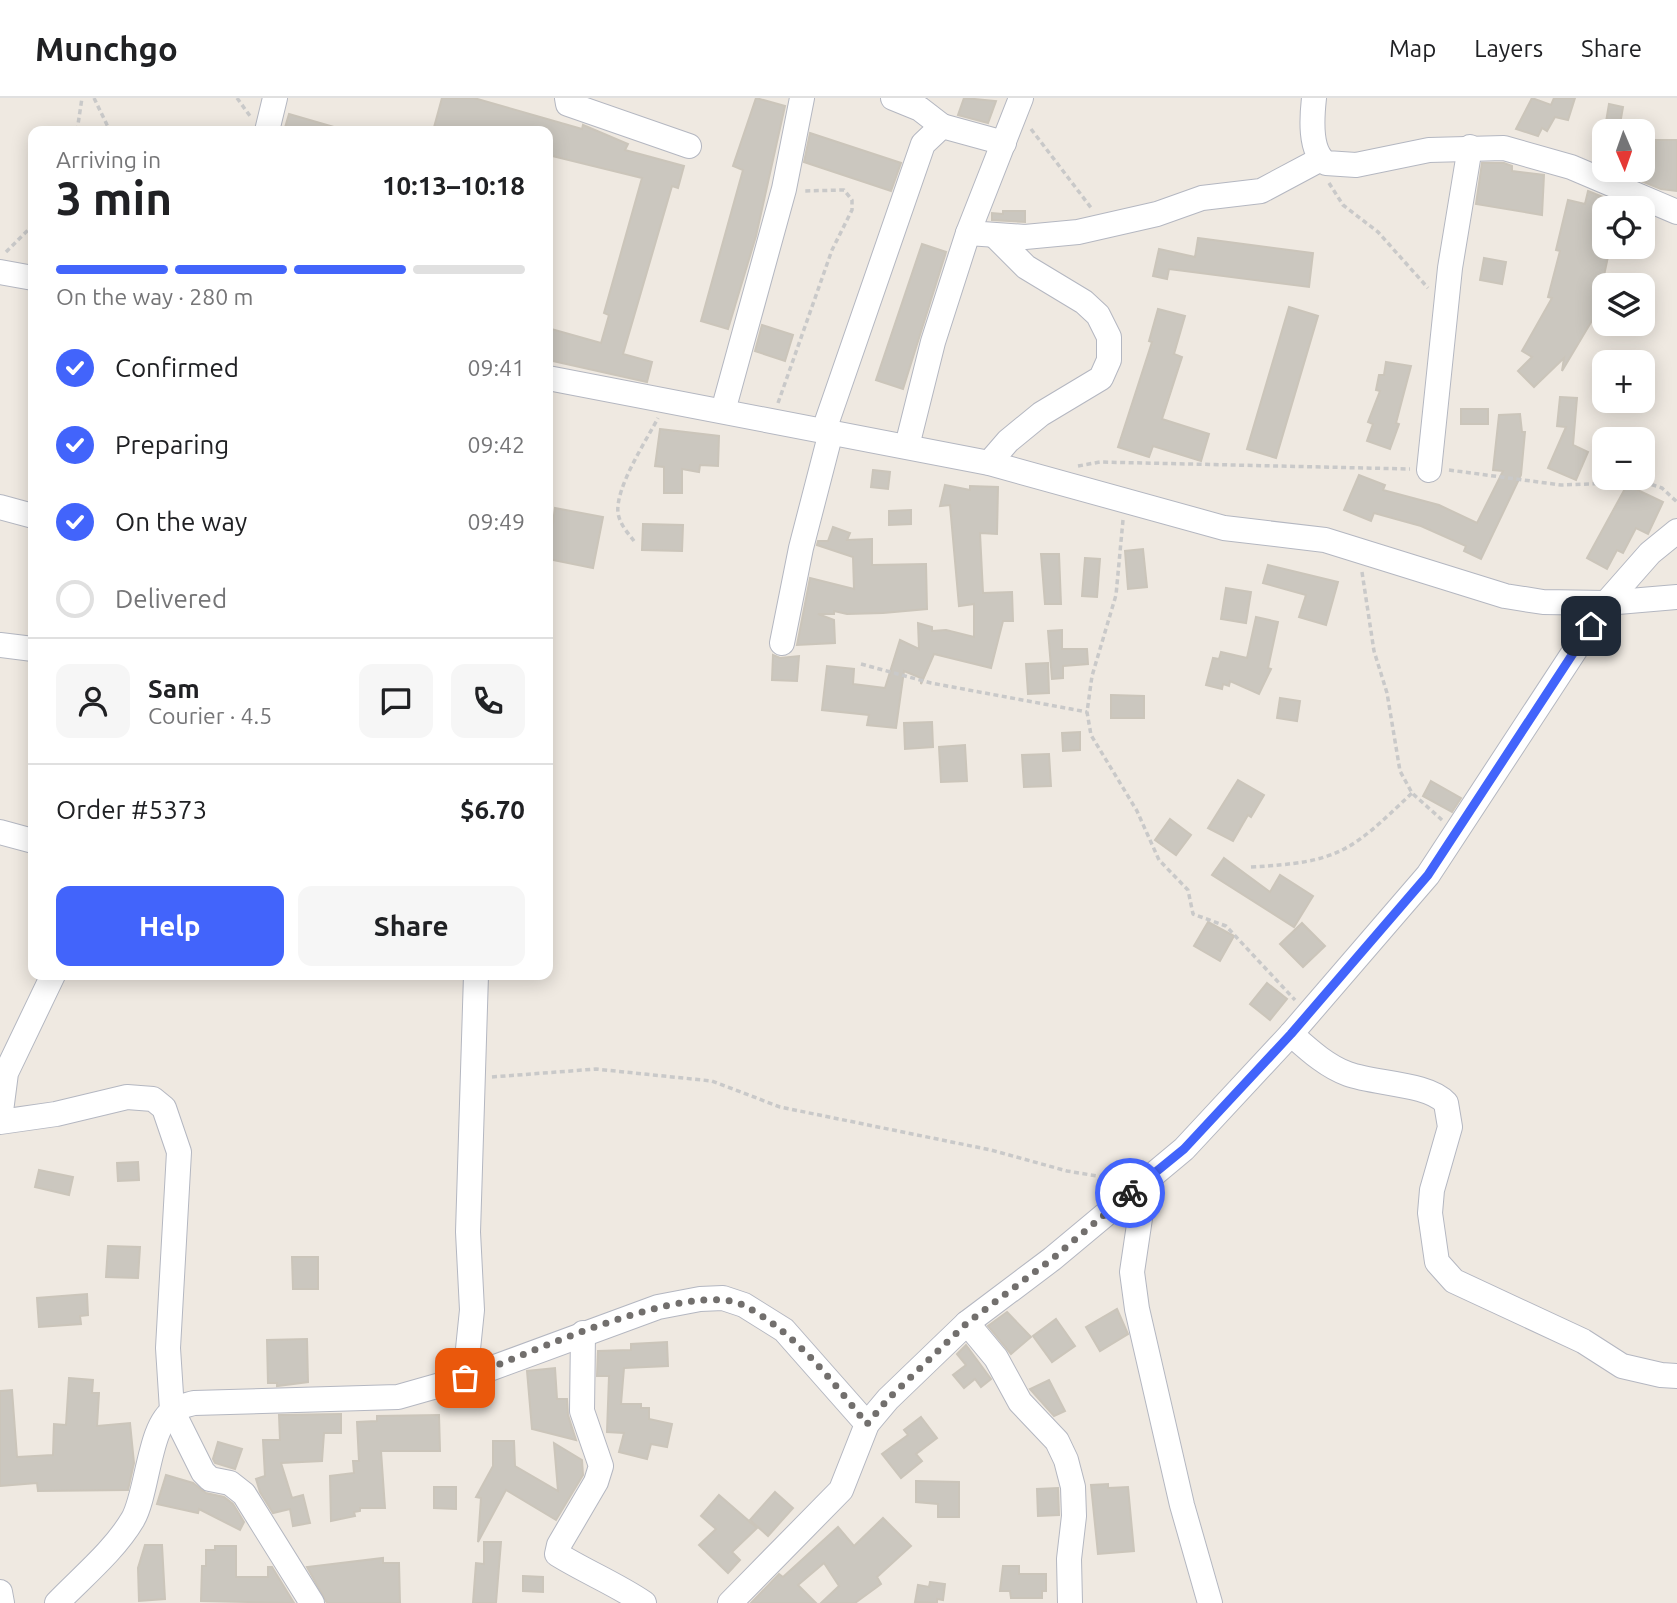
<!DOCTYPE html>
<meta charset="utf-8">
<style>
:root{--surface:#fff;--page:#f6f6f6;--text:#202124;--muted:#757577;--line:#e0e0e0;--accent:#4264fb}
body{margin:0;font-family:Ubuntu,sans-serif;background:var(--page);color:var(--text);height:100vh;display:flex;flex-direction:column;font-size:26px;white-space:nowrap}
*{box-sizing:border-box;margin:0}
p{font-size:23px;color:var(--muted)}
.icon{flex:none;width:38px;height:38px;fill:none;stroke:currentColor;stroke-width:2;stroke-linecap:round;stroke-linejoin:round}
.map{position:relative;flex:1;overflow:hidden}
.details{position:absolute;left:28px;top:28px;width:525px;height:854px;display:flex;flex-direction:column;background:var(--surface);border-radius:14px;box-shadow:0 4px 18px #0003}
.details>*{flex:none}
.needle{width:46px;rotate:178deg}
.controls{position:absolute;left:1592px;top:21px;display:grid;gap:14px}
.controls a{display:grid;place-items:center;width:63px;height:63px;border-radius:14px;background:var(--surface);box-shadow:0 4px 18px #0003;font-size:35px}
.pin{position:absolute;display:grid;place-items:center;width:60px;height:60px;color:#fff;margin:-30px;border-radius:14px;box-shadow:0 4px 10px #0006}
.courier{position:absolute;display:grid;place-items:center;width:70px;height:70px;margin:-35px;border:5px solid #4264fb;border-radius:50%;background:#fff;color:#222;box-shadow:0 2px 9px #0007}
.summary em{font-style:normal;font-weight:700}
.summary div{display:flex;flex-direction:column-reverse}
.summary{display:flex;align-items:center;justify-content:space-between;height:119px;padding:0 28px}
h1{font-size:46px;font-weight:700;line-height:52px}
.bar{display:grid;grid-template-columns:repeat(4,1fr);gap:10px 7px;align-content:center;height:84px;padding:0 28px}
.bar i{height:9px;border-radius:5px;background:var(--line)}
.bar .current{background:var(--accent)}
.bar p{grid-column:span 4}
.line{display:flex;align-items:center;gap:18px;padding:0 28px;border-top:2px solid var(--line)}
.line div{flex:1}
.round{display:grid;place-items:center;flex:none;width:74px;height:74px;border-radius:14px;background:var(--page)}
ol{padding:0 28px;list-style:none}
li{display:flex;align-items:center;gap:21px;height:77px}
li p{margin-inline-start:auto}
li .icon{padding:7px;border-radius:50%;background:var(--accent);color:#fff;stroke-width:4}
li:last-child{color:var(--muted)}
li i{width:38px;height:38px;border:4px solid var(--line);border-radius:50%}
.action{display:flex;gap:14px;margin-top:auto;padding:14px 28px}
.action a{flex:1;height:80px;border-radius:14px;background:var(--accent);color:#fff;font-size:28px;font-weight:700;line-height:80px;text-align:center}
.action a+a{background:var(--page);color:var(--text)}
header{display:flex;align-items:center;gap:42px;box-sizing:border-box;height:98px;padding:0 35px;background:var(--surface);border-bottom:2px solid var(--line)}
header strong{font-size:33px}
nav{display:flex;gap:38px;margin-inline-start:auto;font-size:24px}
.map>svg:first-child{display:block}
.building{fill:#cbc7bf;stroke:#cbc5ba;stroke-width:2}
.lines{fill:none;stroke-linecap:round;stroke-linejoin:round}
.minor-casing{stroke:#b4b7c1;stroke-width:26}
.path{stroke:#c9c9c9;stroke-width:3.5;stroke-dasharray:5 3.5;stroke-linecap:butt}
.minor{stroke:#fff;stroke-width:24}
.done{stroke:#726f6d;stroke-width:7;stroke-dasharray:0 12.6}
.route{stroke:#4264fb;stroke-width:9}
</style>
<header>
<strong>Munchgo</strong>
<nav><a>Map</a><a>Layers</a><a>Share</a></nav>
</header>
<div class="map">
<svg width="1677" height="1505" viewBox="0 0 1677 1505">
<rect width="100%" height="100%" fill="#efe9e1"/>
<g class="building">
<path d="M442 0H474L582 31 583 27 628 46 625 52 684 68 678 90 672 88 623 256 652 264 647 284 548 262V230L601 245 609 217 604 215 642 80 548 57V33H433Z"/>
<path d="M756 0 785 8 756 138 728 231 701 223 743 72 733 68Z"/>
<path d="M964 0 996 3 988 25 958 17Z"/>
<path d="M1532 0 1551 7 1554 0H1575L1568 22 1555 19 1547 33 1542 30 1538 38 1516 31Z"/>
<path d="M1609 6 1623 9 1620 26 1606 24Z"/>
<path d="M289 16 334 29V33H284Z"/>
<path d="M810 35 901 65 891 93 804 64Z"/>
<path d="M1656 42H1677V93L1661 91 1629 78 1630 72H1643V59L1655 61Z"/>
<path d="M1482 65H1504L1512 68V73L1544 77 1542 117 1476 106Z"/>
<path d="M1588 93 1630 110H1605V149H1610L1596 216 1562 273 1564 260 1534 289 1518 273 1532 259 1522 253 1552 200 1548 199 1560 153 1556 152 1568 102 1585 106Z"/>
<path d="M1003 113H1025V124L992 122V115L1003 116Z"/>
<path d="M1198 140 1313 155 1309 189 1169 171 1167 181 1153 178 1159 151 1195 159Z"/>
<path d="M922 146 946 154 903 291 876 282Z"/>
<path d="M1484 160 1506 164 1502 186 1480 182Z"/>
<path d="M1289 209 1318 218 1276 360 1247 351Z"/>
<path d="M1158 211 1185 218 1174 256 1182 259 1162 321 1209 336 1201 363 1153 348 1149 359 1118 349 1152 244 1149 243Z"/>
<path d="M762 227 793 237 785 263 755 253Z"/>
<path d="M1386 264 1411 268 1396 325 1399 326 1390 351 1367 343 1373 326 1368 324 1380 293 1376 292 1379 277H1384Z"/>
<path d="M1560 299 1577 300 1573 347 1588 354 1576 382 1548 370 1566 329 1557 328Z"/>
<rect x="1461" y="311" width="27" height="15"/>
<path d="M1520 316 1522 334H1525L1521 377 1481 461 1464 453 1466 448 1421 428 1374 415 1371 423 1344 412 1359 377 1385 387 1383 392 1439 407 1477 425 1503 373 1493 372 1499 317Z"/>
<path d="M660 331 719 338 718 368 700 367 699 374 682 371V395H664V369L655 368Z"/>
<path d="M873 372 890 374 888 391 871 389Z"/>
<path d="M945 387 970 392V388L998 389 997 436 980 435 983 495 1012 494 1013 523H1003L991 570 934 556 921 586V580L904 573 896 630 867 627 869 617 822 612 827 568 854 571 853 586 885 590 900 542 919 551 918 525 932 529V533L946 532 974 539V506L959 508 950 407 940 408Z"/>
<path d="M1627 387 1663 404 1648 436 1636 430 1623 455 1617 452 1607 471 1587 460Z"/>
<path d="M555 410 603 419 593 470 548 461Z"/>
<path d="M911 412V426L889 427V413Z"/>
<path d="M643 426 683 427 682 453 642 452Z"/>
<path d="M833 429 850 435 847 442 872 441V467L926 466 927 511 883 515 847 516 834 513V516H818L834 522 835 545 797 547 810 480 854 491 853 459 817 447 818 443H828Z"/>
<path d="M1143 451 1147 489 1128 491 1125 453Z"/>
<path d="M1041 456H1059L1061 506H1045Z"/>
<path d="M1085 460 1100 461 1097 499 1082 498Z"/>
<path d="M1268 467 1338 484 1326 527 1299 519 1306 497 1263 485Z"/>
<path d="M1226 490 1251 494 1246 525 1221 521Z"/>
<path d="M1256 519 1278 524 1268 570 1271 571 1259 596 1230 583 1229 588 1223 586 1222 591 1206 587 1213 560 1219 561 1221 554 1247 560Z"/>
<path d="M1062 532V551H1087L1088 566 1063 568V580L1052 581 1048 533Z"/>
<path d="M773 557 780 560 799 558 797 583 772 582Z"/>
<path d="M1048 565 1049 595 1028 596 1026 566Z"/>
<path d="M1111 597 1144 598V620H1111Z"/>
<path d="M1280 600 1300 603 1297 623 1277 620Z"/>
<path d="M932 624 933 649 905 651 904 625Z"/>
<path d="M1080 634V652L1063 653 1062 635Z"/>
<path d="M965 647 967 683 941 684 939 649Z"/>
<path d="M1049 656 1051 688 1024 689 1022 657Z"/>
<path d="M1238 682 1264 697 1251 719 1248 717 1233 743 1208 730Z"/>
<path d="M1431 683 1461 700 1452 714 1423 698Z"/>
<path d="M1170 721 1191 737 1176 757 1155 742Z"/>
<path d="M1224 760 1270 794 1280 777 1313 798 1294 829 1212 777Z"/>
<path d="M1208 824 1234 838 1220 863 1194 848Z"/>
<path d="M1302 825 1325 848 1303 869 1280 846Z"/>
<path d="M1267 885 1287 901 1270 922 1250 906Z"/>
<path d="M138 1064 139 1082 118 1083 117 1065Z"/>
<path d="M39 1072 73 1079 69 1097 35 1089Z"/>
<path d="M108 1148 140 1149 138 1180 106 1179Z"/>
<path d="M292 1159H318V1191H293Z"/>
<path d="M87 1196 88 1217 80 1218 81 1226 39 1229 37 1200Z"/>
<path d="M1117 1211 1128 1236 1100 1253 1086 1229Z"/>
<path d="M1007 1214 1031 1239 1011 1256 988 1228Z"/>
<path d="M1056 1221 1075 1248 1052 1264 1033 1238Z"/>
<path d="M307 1241 308 1284 277 1288V1285H268L267 1242Z"/>
<path d="M667 1244 668 1268 624 1270 621 1306H641V1310H649V1321L672 1326 667 1349 651 1346 647 1361 619 1354 624 1335 607 1334 609 1278H597L598 1253 631 1252V1246Z"/>
<path d="M966 1247 991 1281 981 1289 975 1281 964 1290 953 1277 966 1267 957 1256Z"/>
<path d="M555 1270 557 1301H567L568 1317 576 1342 532 1331 527 1273Z"/>
<path d="M69 1280 93 1282 92 1295H99L97 1328 130 1325 134 1365 128 1392 38 1393 37 1385 0 1388V1293L12 1292 17 1359 53 1357 54 1326 66 1327Z"/>
<path d="M1049 1282 1065 1313 1054 1318 1030 1291Z"/>
<path d="M341 1316V1335H324L322 1363 281 1365 292 1400 303 1397 310 1425 293 1428 290 1411 273 1415 260 1394 256 1381 265 1378 263 1342H280L279 1317Z"/>
<path d="M439 1317 440 1353H381L385 1410H360V1413L354 1414 355 1418 331 1423 330 1378 354 1375 353 1363H359L357 1324 377 1323V1318Z"/>
<path d="M921 1319 937 1340 916 1356 922 1363 901 1380 882 1356 908 1337 904 1332Z"/>
<path d="M493 1343H514L515 1368 558 1393 554 1345 582 1362 583 1377 556 1422 506 1392 478 1444 481 1400 476 1399 493 1368Z"/>
<path d="M218 1344 242 1351 235 1371 215 1365 213 1361Z"/>
<path d="M166 1377 193 1385 206 1395 224 1399 233 1406 244 1424 240 1432 199 1411 198 1415 157 1406Z"/>
<path d="M916 1383 959 1384V1419H938V1406L916 1404Z"/>
<path d="M1108 1386V1390L1128 1389 1134 1453 1098 1456 1091 1387Z"/>
<path d="M434 1389H456V1411L434 1410Z"/>
<path d="M1058 1390 1059 1417 1038 1418 1037 1391Z"/>
<path d="M775 1394 793 1410 768 1438 750 1422Z"/>
<path d="M719 1397 757 1430 732 1454 740 1462 728 1475 699 1447 716 1431 701 1418Z"/>
<path d="M883 1420 911 1448 877 1479 881 1486 855 1505H821L839 1488 824 1465 798 1487 816 1505H751L779 1476 783 1479 838 1429 854 1448Z"/>
<path d="M484 1444H501L496 1505H473L476 1465 484 1466Z"/>
<path d="M145 1447H162L165 1501 139 1503 138 1470Z"/>
<path d="M215 1448H236V1479H268V1469H272L294 1505 201 1503 202 1468H206V1452H215Z"/>
<path d="M383 1460V1465H399L400 1505H327L307 1469Z"/>
<path d="M1003 1468H1019V1476H1046V1493H1042V1500H1011L1010 1493H1000Z"/>
<path d="M523 1478 543 1479V1494L523 1493Z"/>
<path d="M930 1484 945 1486 943 1502 937 1501V1505L915 1504 918 1487 929 1489Z"/>
</g>
<g class="lines">
<defs>
<g id="minor">
<path d="M567 0 568 6 689 48"/>
<path d="M893 0 920 11 942 28"/>
<path d="M1314 0C1312 18 1309 53 1326 65L1356 67 1429 52 1504 50 1571 69 1677 114"/>
<path d="M267 33 275 0"/>
<path d="M968 135 1025 139 1078 134 1157 116 1202 100 1261 93 1321 61"/>
<path d="M0 174 33 180"/>
<path d="M548 280 989 365 1224 430 1325 442 1505 498 1543 504 1606 505 1677 499"/>
<path d="M723 313 784 91 802 0"/>
<path d="M824 332 923 46 942 28 1004 45"/>
<path d="M907 348 933 244 968 135 1021 0"/>
<path d="M989 365 1008 343 1041 316 1101 280 1109 262V239L1098 217 1084 204 1026 169 995 138"/>
<path d="M1429 372 1450 170 1470 49"/>
<path d="M0 409 33 418"/>
<path d="M782 545 801 450 831 334"/>
<path d="M0 547 33 551"/>
<path d="M0 734 33 743"/>
<path d="M1291 936C1308 951 1326 968 1348 976 1375 986 1428 985 1446 1005L1450 1029 1432 1092 1430 1115 1437 1164 1454 1183 1583 1243 1622 1268 1661 1277 1677 1278"/>
<path d="M0 1021 6 975 53 877"/>
<path d="M0 1024 56 1016 127 999 153 1001 164 1010 179 1054 168 1250 172 1312 203 1374 210 1381 230 1385 244 1396 312 1505"/>
<path d="M1141 1085 1143 1100 1132 1174 1137 1211 1182 1407 1210 1505"/>
<path d="M967 1225 996 1260 1020 1304 1057 1343 1066 1362 1073 1389 1074 1418 1069 1461 1070 1505"/>
<path d="M583 1235 582 1313 601 1368 596 1384 559 1447 557 1456C586 1474 616 1486 644 1505"/>
<path d="M465 1280 472 1212 468 1134 476 877"/>
<path d="M0 1494 2 1505"/>
<path d="M57 1505C82 1479 114 1453 133 1421 148 1394 149 1326 174 1312 179 1308 188 1307 194 1305L398 1299 465 1280 658 1209 700 1201 723 1200 744 1207 784 1232 867 1326"/>
<path d="M730 1505 841 1392 867 1326 888 1301 967 1225 1052 1161 1184 1051 1291 936 1428 777 1606 505 1650 455 1677 433"/>
</g>
</defs>
<use href="#minor" class="minor-casing"/>
<g class="path">
<path d="M94 0 110 33"/>
<path d="M237 0 250 18"/>
<path d="M1031 31 1092 111"/>
<path d="M77 33 82 0"/>
<path d="M1329 85 1343 107 1378 134 1428 190"/>
<path d="M6 154 33 127"/>
<path d="M778 305 832 152 852 112V102L844 92 802 93"/>
<path d="M1078 368 1100 364 1410 371"/>
<path d="M1449 372 1561 387 1644 384 1662 390 1677 404"/>
<path d="M1123 422 1116 497 1092 578 1087 614 1091 637 1137 713 1159 762 1188 792 1193 816 1226 828 1295 902"/>
<path d="M634 443C628 435 620 427 618 415 615 390 646 343 658 320"/>
<path d="M1362 474 1374 553 1387 595 1400 673 1412 695 1442 722"/>
<path d="M861 566 931 585 1087 614"/>
<path d="M1251 769C1339 764 1349 755 1412 695"/>
<path d="M492 979 596 971 712 983 780 1009 991 1052 1067 1073 1115 1081"/>
</g>
<use href="#minor" class="minor"/>
</g>
<g class="lines">
<path class="done" d="M465 1280C523 1258 692 1179 745 1208 795 1234 832 1283 867 1326L888 1301 967 1225 1052 1161 1130 1095"/>
<path class="route" d="M1130 1095 1184 1051 1291 936 1428 777 1591 528"/>
</g>
</svg>
<div class="controls">
<a><svg class="needle" viewBox="-14 -14 28 28"><path d="M0-13l5 13h-10z" fill="#e53935"/><path d="M0 13l5-13h-10z" fill="#757577"/></svg></a>
<a><svg class="icon" aria-label="locate" viewBox="0 0 24 24"><circle cx="12" cy="12" r="6"/><path d="M12 2v4M12 18v4M2 12h4M18 12h4"/></svg></a>
<a><svg class="icon" aria-label="layers" viewBox="0 0 24 24"><path d="M12 4l9 5-9 5-9-5zM3 14l9 5 9-5"/></svg></a>
<a>+</a>
<a>−</a>
</div>
<div class="pin" style="left:465px;top:1280px;background:#ea580c"><svg class="icon" aria-label="bag" viewBox="0 0 24 24"><path d="M5 8h14l-1 12H6zM9 8a3 3 0 0 1 6 0"/></svg></div>
<div class="pin" style="left:1591px;top:528px;background:#1f2937"><svg class="icon" aria-label="home" viewBox="0 0 24 24"><path d="M3 11l9-7 9 7M6 9v11h12V9"/></svg></div>
<div class="courier" style="left:1130px;top:1095px"><svg class="icon" aria-label="bike" viewBox="0 0 24 24"><circle cx="6" cy="16" r="4"/><circle cx="18" cy="16" r="4"/><path d="M6 16l4-8h5l3 8M10 8l3 8H6M13 5h3"/></svg></div>
<section class="details">
<div class="summary"><div><h1>3 min</h1><p>Arriving in</p></div><em>10:13–10:18</em></div>
<div class="bar"><i class="current"></i><i class="current"></i><i class="current"></i><i></i><p>On the way · 280 m</p></div>
<ol>
<li><svg class="icon" aria-label="check" viewBox="0 0 24 24"><path d="M5 12l5 5 9-10"/></svg>Confirmed<p>09:41</p></li>
<li><svg class="icon" aria-label="check" viewBox="0 0 24 24"><path d="M5 12l5 5 9-10"/></svg>Preparing<p>09:42</p></li>
<li><svg class="icon" aria-label="check" viewBox="0 0 24 24"><path d="M5 12l5 5 9-10"/></svg>On the way<p>09:49</p></li>
<li><i></i>Delivered</li>
</ol>
<div class="line" style="height:126px"><a class="round"><svg class="icon" aria-label="person" viewBox="0 0 24 24"><circle cx="12" cy="8" r="4"/><path d="M4 21q1-7 8-7t8 7"/></svg></a><div><b>Sam</b><p>Courier · 4.5</p></div><a class="round"><svg class="icon" aria-label="chat" viewBox="0 0 24 24"><path d="M4 5h16v11H9l-5 4z"/></svg></a><a class="round"><svg class="icon" aria-label="phone" viewBox="0 0 24 24"><path d="M5 4h4l2 5-3 2q2 4 5 5l2-3 5 2v4C11 20 4 13 5 4z"/></svg></a></div>
<div class="line" style="height:91px"><div>Order #5373</div><b>$6.70</b></div>
<div class="action"><a>Help</a><a>Share</a></div>
</section>
</div>
